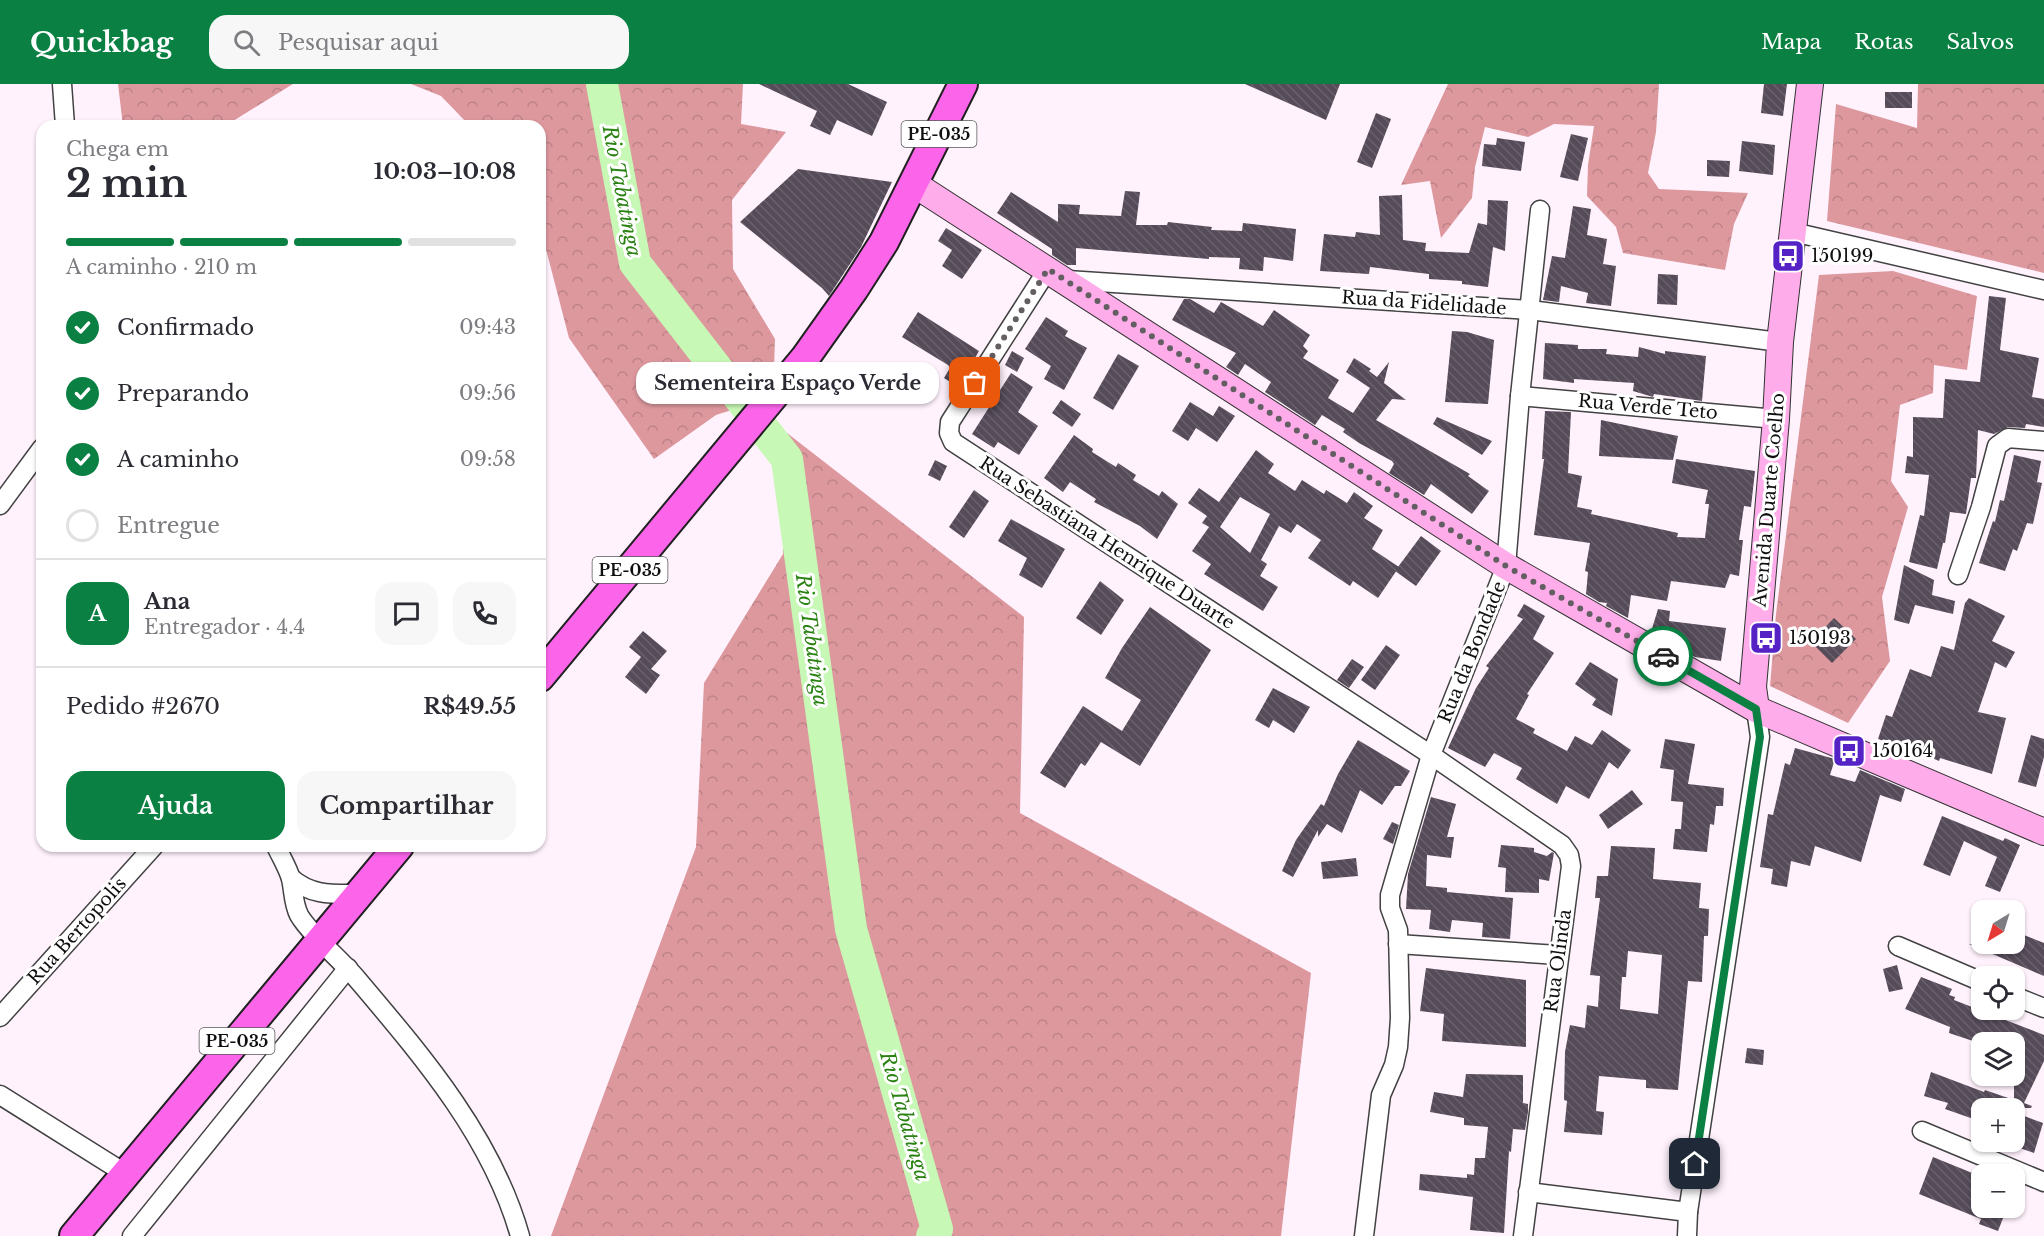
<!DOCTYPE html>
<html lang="pt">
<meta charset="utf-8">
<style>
:root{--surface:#fff;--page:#f7f7f7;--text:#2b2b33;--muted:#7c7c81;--line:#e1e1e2;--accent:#0b8043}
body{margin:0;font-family:"Libre Baskerville",serif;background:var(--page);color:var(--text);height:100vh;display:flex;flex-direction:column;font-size:22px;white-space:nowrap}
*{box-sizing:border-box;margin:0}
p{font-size:20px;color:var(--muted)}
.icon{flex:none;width:33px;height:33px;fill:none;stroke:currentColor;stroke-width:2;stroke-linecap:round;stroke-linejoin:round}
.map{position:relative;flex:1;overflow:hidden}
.drawer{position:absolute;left:36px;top:36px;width:510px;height:732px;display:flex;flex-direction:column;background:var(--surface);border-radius:18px;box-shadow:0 2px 4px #0004}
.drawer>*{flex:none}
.needle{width:39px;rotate:218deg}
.buttons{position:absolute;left:1971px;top:816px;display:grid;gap:12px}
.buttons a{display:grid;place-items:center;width:54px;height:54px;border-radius:12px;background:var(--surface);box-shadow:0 2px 4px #0004;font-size:30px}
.pin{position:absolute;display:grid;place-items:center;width:51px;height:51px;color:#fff;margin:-26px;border-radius:12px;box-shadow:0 3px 9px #0006}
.courier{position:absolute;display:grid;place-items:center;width:60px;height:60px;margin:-30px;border:4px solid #0b8043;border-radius:50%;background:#fff;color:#222;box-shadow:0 2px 8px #0007}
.bubble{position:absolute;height:42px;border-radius:18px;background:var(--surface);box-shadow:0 2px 4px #0004;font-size:20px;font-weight:700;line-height:42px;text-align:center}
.head em{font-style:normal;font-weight:700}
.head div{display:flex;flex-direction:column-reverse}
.head{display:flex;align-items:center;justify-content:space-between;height:102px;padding:0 30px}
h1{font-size:39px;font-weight:700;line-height:45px}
.bar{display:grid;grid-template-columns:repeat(4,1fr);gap:9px 6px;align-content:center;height:72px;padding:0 30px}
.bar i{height:8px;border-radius:4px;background:var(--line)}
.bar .current{background:var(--accent)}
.bar p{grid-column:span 4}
.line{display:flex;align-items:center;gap:15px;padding:0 30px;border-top:2px solid var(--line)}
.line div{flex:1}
.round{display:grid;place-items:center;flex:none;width:63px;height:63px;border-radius:18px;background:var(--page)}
ol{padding:0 30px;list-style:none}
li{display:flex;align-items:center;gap:18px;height:66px}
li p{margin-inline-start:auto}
li .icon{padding:6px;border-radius:50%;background:var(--accent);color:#fff;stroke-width:4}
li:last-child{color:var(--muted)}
li i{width:33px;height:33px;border:3px solid var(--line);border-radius:50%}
.cta{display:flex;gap:12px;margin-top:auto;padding:12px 30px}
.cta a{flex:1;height:69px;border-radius:18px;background:var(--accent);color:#fff;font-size:24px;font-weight:700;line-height:69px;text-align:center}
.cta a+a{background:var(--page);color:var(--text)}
header{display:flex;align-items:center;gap:36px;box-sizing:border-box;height:84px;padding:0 30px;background:var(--accent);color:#fff}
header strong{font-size:28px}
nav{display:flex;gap:33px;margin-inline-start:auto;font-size:21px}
.search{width:420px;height:54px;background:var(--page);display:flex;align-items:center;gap:15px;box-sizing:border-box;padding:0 21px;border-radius:18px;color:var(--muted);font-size:22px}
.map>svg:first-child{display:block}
.forest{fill:url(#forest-crowns)}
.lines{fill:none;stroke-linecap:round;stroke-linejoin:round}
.stream{stroke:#5ed239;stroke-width:5}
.river{stroke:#c7f8b5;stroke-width:32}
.building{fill:url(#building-back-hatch);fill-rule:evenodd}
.minor-casing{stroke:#424242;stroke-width:21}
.secondary-casing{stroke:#313131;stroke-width:28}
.primary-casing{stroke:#202020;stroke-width:32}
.minor{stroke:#fff;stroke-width:18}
.secondary{stroke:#ffadea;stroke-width:26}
.primary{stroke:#fc65ea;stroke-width:28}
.done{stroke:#635e62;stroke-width:6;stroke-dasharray:0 10.8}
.route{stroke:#0b8043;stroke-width:8}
.labels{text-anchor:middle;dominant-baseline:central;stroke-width:6;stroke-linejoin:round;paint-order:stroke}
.shield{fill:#fff;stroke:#575757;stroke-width:1.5}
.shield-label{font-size:16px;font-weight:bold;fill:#0f0f0f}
.poi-label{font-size:18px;fill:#0f0f0f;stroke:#fff;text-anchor:start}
.street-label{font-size:18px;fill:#0f0f0f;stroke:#fff}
.water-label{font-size:20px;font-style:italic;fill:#298212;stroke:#fff}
</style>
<header>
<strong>Quickbag</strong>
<div class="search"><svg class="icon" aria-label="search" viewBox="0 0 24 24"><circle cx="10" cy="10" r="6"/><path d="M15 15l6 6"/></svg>Pesquisar aqui</div>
<nav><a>Mapa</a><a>Rotas</a><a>Salvos</a></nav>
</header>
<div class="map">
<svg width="2044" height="1152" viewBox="0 0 2044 1152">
<defs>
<pattern id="forest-crowns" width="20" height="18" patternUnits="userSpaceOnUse" patternTransform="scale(1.5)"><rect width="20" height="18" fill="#dd989e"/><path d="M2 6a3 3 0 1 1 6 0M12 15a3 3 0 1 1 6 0" fill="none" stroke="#bc8287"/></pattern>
<pattern id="building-back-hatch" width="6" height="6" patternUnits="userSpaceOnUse" patternTransform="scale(1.5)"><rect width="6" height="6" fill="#554b59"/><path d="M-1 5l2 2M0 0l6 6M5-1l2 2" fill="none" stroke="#69616c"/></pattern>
</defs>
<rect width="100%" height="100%" fill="#fff2fd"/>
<g class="forest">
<path d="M118 0H293L225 42H123Z"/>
<path d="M411 0H743L741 40 786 48 732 116 733 185 775 255 773 313 716 331 654 375 569 254 540 142V42H470L441 12Z"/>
<path d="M1448 0H1659L1656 48 1648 89 1659 105 1748 109 1734 140 1725 186 1623 169 1616 143 1587 112 1588 81 1594 42 1554 40 1528 53 1485 43 1475 83 1472 114 1441 154 1430 97 1401 101Z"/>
<path d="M1918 0H2044V189L1827 137 1836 20 1917 44Z"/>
<path d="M1893 187 1977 212 1967 286 1934 281 1933 309 1900 321 1891 397 1908 423 1882 513 1890 577 1848 639 1770 602 1776 530 1819 191Z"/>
<path d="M787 349 1024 533 1020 729 1311 889 1281 1152H551L696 763 704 599 783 470Z"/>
</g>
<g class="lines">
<path class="stream" d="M937 1145 939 1152"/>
<path class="river" d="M602 0 635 179 787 375 851 845 937 1145 932 1152"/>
</g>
<g class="building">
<path d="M759 0H848L887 18 872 52 837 36 830 51 810 42 817 27Z"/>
<path d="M1245 0H1340L1326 36Z"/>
<path d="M1764 0H1787L1783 32 1761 29Z"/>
<rect x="1885" y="8" width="27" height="16"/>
<path d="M1376 29 1391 35 1372 84 1357 78Z"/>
<path d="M1571 50 1588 54 1578 97 1560 93Z"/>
<path d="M1497 54 1525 58 1521 87 1482 82 1484 60 1496 61Z"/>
<path d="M1742 57 1775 61 1773 91 1739 87Z"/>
<path d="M1707 76 1730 77 1729 93 1707 92Z"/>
<path d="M798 85 892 98 861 163 829 212 822 204 740 138Z"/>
<path d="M1125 107 1140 108 1136 141H1167L1168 138 1212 143 1211 146 1242 147 1243 139 1296 145 1293 177 1264 173 1263 187 1239 185 1240 174 1209 173V175L1076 164V181H1067L1052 171V165L997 129 1011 108 1058 138V120L1080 121 1079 130 1121 132Z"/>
<path d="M1402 111 1403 156 1426 159 1425 167 1469 169 1478 139 1487 141 1488 116 1508 117 1505 167 1493 163 1488 203 1462 200V197L1429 195V190L1370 183 1369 190 1320 187 1324 150 1355 153 1356 148 1380 151 1379 112Z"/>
<path d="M1573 122 1591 125 1587 151 1607 155 1603 180 1616 182 1611 222 1586 219 1588 209 1561 202 1559 218 1543 216 1552 172 1565 174Z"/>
<path d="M946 144 982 166 962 195 942 182 952 166 938 157Z"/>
<path d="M1658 190 1678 191 1677 221 1657 220Z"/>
<path d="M1989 212 2006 214 2000 266 2039 274 2032 313 2044 315V343L2026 340 2025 344 2008 343 1994 350 1978 346 1976 394H1971L1966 430 1950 428 1945 459H1943L1937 485 1909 478 1920 431 1924 432 1929 391 1905 389 1907 372 1913 373V333L1943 334 1945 295 1980 298Z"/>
<path d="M1184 215H1190L1214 229 1221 218 1263 242 1274 226 1310 251 1303 262 1308 267 1303 274 1339 296 1328 314 1353 329 1370 304 1346 288 1354 274 1371 285 1369 287 1377 293 1389 278 1384 299 1406 316 1392 315 1376 336 1470 390 1468 392 1489 407 1472 430 1431 400 1424 411 1389 389 1394 380 1392 377 1359 359 1343 348 1345 345 1322 331 1315 341 1265 308 1271 298 1245 280 1238 291 1226 283 1236 269 1172 236Z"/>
<path d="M918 228 979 267 958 303 944 294 950 284 948 281 902 253Z"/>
<path d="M1046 233 1068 247 1065 252 1087 264 1064 306 1044 295 1051 282 1025 265Z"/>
<path d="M1452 247 1467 248 1494 256 1488 320 1445 318Z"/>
<path d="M1545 259 1578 261V265H1607L1606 270 1638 273 1639 263 1665 270V267L1706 272 1702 317 1654 310 1653 313 1633 307 1634 299 1574 295V299L1543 295Z"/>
<path d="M1012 267 1024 274 1017 288 1005 281Z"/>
<path d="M1118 270 1139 282 1113 326 1093 314Z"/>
<path d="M1011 289 1033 303 1018 328 1038 342 1019 371 998 358 994 364 972 350Z"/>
<path d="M1061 316 1081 330 1072 343 1052 329Z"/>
<path d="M1190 318 1213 332 1219 322 1235 332 1217 358 1196 344 1188 357 1172 347Z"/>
<path d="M1545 327 1571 328 1568 389 1582 392 1577 423 1592 426 1591 430 1678 449 1677 453 1705 454 1709 420H1705L1708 406 1672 399 1676 375 1755 387 1751 423 1744 422 1739 456H1743L1739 492 1730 490 1725 504 1671 497 1667 517 1631 511 1628 534 1606 522 1607 519 1599 518 1586 510 1588 488 1585 487 1590 459 1534 451 1544 375H1542Z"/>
<path d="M1437 333 1492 357 1482 371 1433 340Z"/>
<path d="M1601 336 1678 352 1673 376 1599 372Z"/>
<path d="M1074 351 1093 365 1092 368 1116 383 1118 379 1136 391 1133 396 1159 412 1162 407 1178 420 1157 455 1140 442 1094 418 1096 415 1070 398 1063 408 1044 394Z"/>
<path d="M1256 366 1274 380 1268 389 1295 407 1302 396 1324 410 1326 406 1347 419 1354 408 1373 422 1364 434 1383 446 1372 465 1399 483 1378 514 1353 497 1350 502 1308 474 1321 456 1297 440 1291 449 1279 442 1261 476 1267 480 1260 492 1278 503 1263 527 1204 490 1211 480 1192 467 1209 443 1202 439 1207 432 1188 419 1199 404 1219 418ZM1240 413 1270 430 1250 469 1220 443Z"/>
<path d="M2014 371 2041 377 2037 398 2042 399 2033 440 2027 439 2017 467 2013 465 2005 487 1979 479 1993 437 1995 438 2000 416 2004 417Z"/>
<path d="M935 376 947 382 940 397 928 391Z"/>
<path d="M974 406 989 417 964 454 949 443Z"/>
<path d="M1011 435 1065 465 1042 504 1019 491 1027 474 998 457Z"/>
<path d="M1421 452 1441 467 1416 502 1395 487Z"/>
<path d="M1904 481 1934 496 1932 511 1955 517 1953 530 1915 521 1909 540 1894 536Z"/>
<path d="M1100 497 1124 516 1101 551 1076 534Z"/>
<path d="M1969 514 2005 532 1992 557 2015 568 2006 584 1995 578 1978 628 2006 634 1992 690 1940 674 1939 677 1920 669 1918 676 1904 671 1906 665 1878 655 1886 631 1892 633 1910 585 1931 593 1941 562 1954 566 1965 519Z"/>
<path d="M1524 520 1545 532 1533 555 1554 569 1527 610 1529 611 1516 635 1535 645 1533 649 1567 667 1575 652 1592 661 1602 646 1631 666 1618 685 1609 678 1589 715 1566 702 1557 720 1516 695 1522 684 1494 669 1485 683 1448 664 1476 604 1489 584 1486 582 1523 535 1517 532Z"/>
<path d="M1150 523 1211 566 1140 682 1101 658 1085 682 1081 679 1065 704 1040 689 1083 622 1122 647 1141 616 1105 594 1122 564Z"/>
<path d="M1658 525 1670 527 1669 537 1726 544 1721 577 1695 573 1672 560 1674 553 1651 548Z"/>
<path d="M1834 534 1856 555 1832 579 1811 558Z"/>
<path d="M643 547 667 567 651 585 660 591 646 610 625 593 641 573 629 563Z"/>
<path d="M1386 561 1400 571 1375 606 1361 596Z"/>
<path d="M1352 575 1364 583 1349 604 1337 596Z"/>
<path d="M1590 578 1618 595 1612 632 1592 621 1596 615 1575 600Z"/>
<path d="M1273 604 1310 623 1294 649 1273 636 1269 644 1255 636Z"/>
<path d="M2031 651 2044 655V673L2036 703 2018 698Z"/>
<path d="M1665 655 1695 660 1688 700 1724 704 1723 722H1716L1714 741 1710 740 1707 768 1673 765 1675 745H1681L1683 718 1671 717 1674 686 1660 684Z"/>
<path d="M1358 656 1410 687 1401 702H1395L1382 721 1360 706 1342 749 1327 740 1318 753V746L1293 793 1282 787 1296 756 1321 720 1324 722 1338 690Z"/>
<path d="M1795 664 1835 675 1830 691 1855 698 1860 686 1905 705 1901 718 1880 711 1861 778 1815 762 1810 782 1791 777 1787 803 1771 800 1773 785 1760 783 1768 730 1773 731 1785 679 1790 681Z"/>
<path d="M1632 706 1643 720 1608 745 1599 731Z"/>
<path d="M1431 713 1456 720 1447 753H1454L1451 774 1427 771 1426 802 1447 804V808L1513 814 1510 855 1482 853 1483 839 1452 836 1450 848 1429 845 1431 826 1406 825 1408 790Z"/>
<path d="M1942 732 2003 757 2005 754 2020 761 2000 808 1985 802 1997 773 1964 757 1950 792 1923 781Z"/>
<path d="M1392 738 1399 741 1393 760 1383 755Z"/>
<path d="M1501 761 1534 764V768L1547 772 1552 768 1554 769 1549 797 1539 795V809L1505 808 1506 784 1498 783Z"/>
<path d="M1611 762 1655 764 1653 795 1701 799 1699 824 1709 825 1708 852H1704L1702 898 1688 897 1678 1006 1646 1004V996L1599 992 1596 1027 1604 1028 1602 1051 1564 1048 1567 1017 1564 1016 1565 968 1570 941 1585 944 1587 921 1598 923 1600 892 1590 891 1600 814H1595L1597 792H1608ZM1628 867 1662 871 1658 930 1620 925 1622 893H1626Z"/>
<path d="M1356 774 1358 792 1323 795 1321 778Z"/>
<path d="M2019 849 2044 859V892L1969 860H2015Z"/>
<path d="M1897 881 1903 905 1889 908 1883 885Z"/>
<path d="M1426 884 1526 896V963L1442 957 1444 930 1420 927Z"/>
<path d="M1921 893 1952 905 1949 911 1955 913 1954 916 2044 951V977L2024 1019 2032 1022 2031 1024H2021L2019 1030 2043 1039 2034 1069 2014 1062V1024H1982V1038L1945 1025 1948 1019 1924 1012 1931 988 1984 1008 1985 1006 2014 1016V958H1976L1949 949 1950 943 1905 925Z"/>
<path d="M1747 964 1764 966 1763 981 1745 979Z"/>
<path d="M1466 990 1523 991V1019L1528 1020V1028L1525 1046 1513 1045 1511 1068 1509 1067 1504 1149 1470 1146 1473 1113 1419 1106 1420 1090 1467 1094V1090L1474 1091 1475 1074H1485L1488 1043 1464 1041V1034L1430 1028 1434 1008 1463 1013Z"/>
<path d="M1933 1073 1982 1093V1124H2007L1998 1147 1979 1140 1981 1135 1919 1110Z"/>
</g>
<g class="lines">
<defs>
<g id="minor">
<path d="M62 0 65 42"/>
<path d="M1793 148 2044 206"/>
<path d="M1048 185 950 338 949 349 953 358 1431 671 1562 761 1569 771 1571 782 1523 1152"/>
<path d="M1067 196 1530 226 1780 258"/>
<path d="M1520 312 1776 335"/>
<path d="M0 421 42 364"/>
<path d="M1958 491 1981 423 1997 362 2008 354 2044 357"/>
<path d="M276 762C281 773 288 784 291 795 294 808 293 819 299 831 309 849 342 877 357 895 423 973 492 1053 520 1152"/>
<path d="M291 794C311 812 334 810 359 810"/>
<path d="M1398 860 1558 871"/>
<path d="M1898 862 1982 898"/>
<path d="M2014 912 2044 924"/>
<path d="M0 933 154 762"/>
<path d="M0 1011 126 1090"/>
<path d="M1922 1047 2044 1098"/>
<path d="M1528 1108 1688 1128"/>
<path d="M132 1152 348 884"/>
<path d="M1364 1152 1381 1011 1394 981 1398 963 1400 934 1398 846 1390 824V811L1431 671 1506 482 1520 312 1540 126"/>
<path d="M1687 1152 1688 1128 1760 653 1756 625"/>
</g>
<g id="secondary">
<path d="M914 100 1506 482 1756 625 2044 748"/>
<path d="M1756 625 1753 603 1776 335 1780 258 1810 0"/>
</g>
<g id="primary">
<path d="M540 593 805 274 854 205 884 158 963 0"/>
<path d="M74 1152 399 762"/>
</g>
</defs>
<use href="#minor" class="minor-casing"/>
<use href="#secondary" class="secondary-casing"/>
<use href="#primary" class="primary-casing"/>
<use href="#minor" class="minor"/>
<use href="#secondary" class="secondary"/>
<use href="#primary" class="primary"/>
</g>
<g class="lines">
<path class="done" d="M975 299 1048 185 1506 482 1663 572"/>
<path class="route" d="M1663 572 1756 625 1760 653 1695 1080"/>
</g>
<defs>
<symbol id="bus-square" viewBox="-11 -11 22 22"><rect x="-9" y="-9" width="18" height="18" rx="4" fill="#5522c5" stroke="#fff"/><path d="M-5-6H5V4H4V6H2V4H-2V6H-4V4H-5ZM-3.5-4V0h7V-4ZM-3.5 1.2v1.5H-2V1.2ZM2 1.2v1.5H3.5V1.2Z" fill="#fff"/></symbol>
</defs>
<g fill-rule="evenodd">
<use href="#bus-square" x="1769" y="153" width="38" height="38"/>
<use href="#bus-square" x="1747" y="535" width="38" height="38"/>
<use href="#bus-square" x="1830" y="648" width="38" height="38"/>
</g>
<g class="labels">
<g class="shield">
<rect x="901.5" y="37" width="75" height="26" rx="4.5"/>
<rect x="592.5" y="473" width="75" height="26" rx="4.5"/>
<rect x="199.5" y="944" width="75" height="26" rx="4.5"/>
</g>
<g class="shield-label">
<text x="939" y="50">PE-035</text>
<text x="630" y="486">PE-035</text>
<text x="237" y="957">PE-035</text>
</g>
<g class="poi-label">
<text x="1811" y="172">150199</text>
<text x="1789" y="554">150193</text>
<text x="1872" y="667">150164</text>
</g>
<g class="street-label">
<text transform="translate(1424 219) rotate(4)">Rua da Fidelidade</text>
<text transform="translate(1648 323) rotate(5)">Rua Verde Teto</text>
<text transform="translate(1769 416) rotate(-85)">Avenida Duarte Coelho</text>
<text transform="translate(1107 459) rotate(33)">Rua Sebastiana Henrique Duarte</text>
<text transform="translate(1472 568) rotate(-68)">Rua da Bondade</text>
<text transform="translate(77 847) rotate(-48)">Rua Bertopolis</text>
<text transform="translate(1558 877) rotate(-82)">Rua Olinda</text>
</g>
<g class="water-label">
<text transform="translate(622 107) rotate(79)">Rio Tabatinga</text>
<text transform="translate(812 556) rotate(82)">Rio Tabatinga</text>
<text transform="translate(905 1032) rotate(74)">Rio Tabatinga</text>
</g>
</g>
</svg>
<div class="buttons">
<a><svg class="needle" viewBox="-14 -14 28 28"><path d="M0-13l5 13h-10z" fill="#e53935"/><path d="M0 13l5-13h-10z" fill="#7c7c81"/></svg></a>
<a><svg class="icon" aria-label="locate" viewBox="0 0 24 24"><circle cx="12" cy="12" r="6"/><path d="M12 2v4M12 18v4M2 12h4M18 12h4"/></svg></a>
<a><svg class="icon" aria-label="layers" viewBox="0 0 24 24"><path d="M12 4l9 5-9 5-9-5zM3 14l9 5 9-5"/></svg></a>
<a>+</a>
<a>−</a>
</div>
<div class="pin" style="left:975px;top:299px;background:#ea580c"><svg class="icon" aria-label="bag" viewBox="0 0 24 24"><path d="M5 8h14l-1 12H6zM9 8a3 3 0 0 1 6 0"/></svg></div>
<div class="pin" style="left:1695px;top:1080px;background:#1f2937"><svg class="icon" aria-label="home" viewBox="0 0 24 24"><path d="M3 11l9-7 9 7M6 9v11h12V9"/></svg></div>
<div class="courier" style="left:1663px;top:572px"><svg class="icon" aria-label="car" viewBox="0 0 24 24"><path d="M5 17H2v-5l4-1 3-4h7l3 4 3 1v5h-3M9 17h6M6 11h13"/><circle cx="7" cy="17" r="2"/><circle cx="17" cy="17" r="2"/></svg></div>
<div class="bubble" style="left:636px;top:278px;width:303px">Sementeira Espaço Verde</div>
<section class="drawer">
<div class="head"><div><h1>2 min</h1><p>Chega em</p></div><em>10:03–10:08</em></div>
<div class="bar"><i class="current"></i><i class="current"></i><i class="current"></i><i></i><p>A caminho · 210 m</p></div>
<ol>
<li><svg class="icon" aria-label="check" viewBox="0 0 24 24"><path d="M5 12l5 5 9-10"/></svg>Confirmado<p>09:43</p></li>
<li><svg class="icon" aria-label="check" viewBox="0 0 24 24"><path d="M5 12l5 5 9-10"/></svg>Preparando<p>09:56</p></li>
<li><svg class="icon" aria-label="check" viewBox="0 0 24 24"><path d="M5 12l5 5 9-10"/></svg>A caminho<p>09:58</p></li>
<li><i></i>Entregue</li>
</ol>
<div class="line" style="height:108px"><b class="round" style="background:var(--accent);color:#fff">A</b><div><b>Ana</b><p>Entregador · 4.4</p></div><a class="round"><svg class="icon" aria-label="chat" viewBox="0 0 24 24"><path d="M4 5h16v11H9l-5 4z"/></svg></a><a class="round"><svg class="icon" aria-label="phone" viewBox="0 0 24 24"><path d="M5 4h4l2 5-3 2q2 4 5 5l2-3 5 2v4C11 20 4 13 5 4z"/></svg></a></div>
<div class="line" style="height:78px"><div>Pedido #2670</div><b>R$49.55</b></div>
<div class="cta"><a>Ajuda</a><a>Compartilhar</a></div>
</section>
</div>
